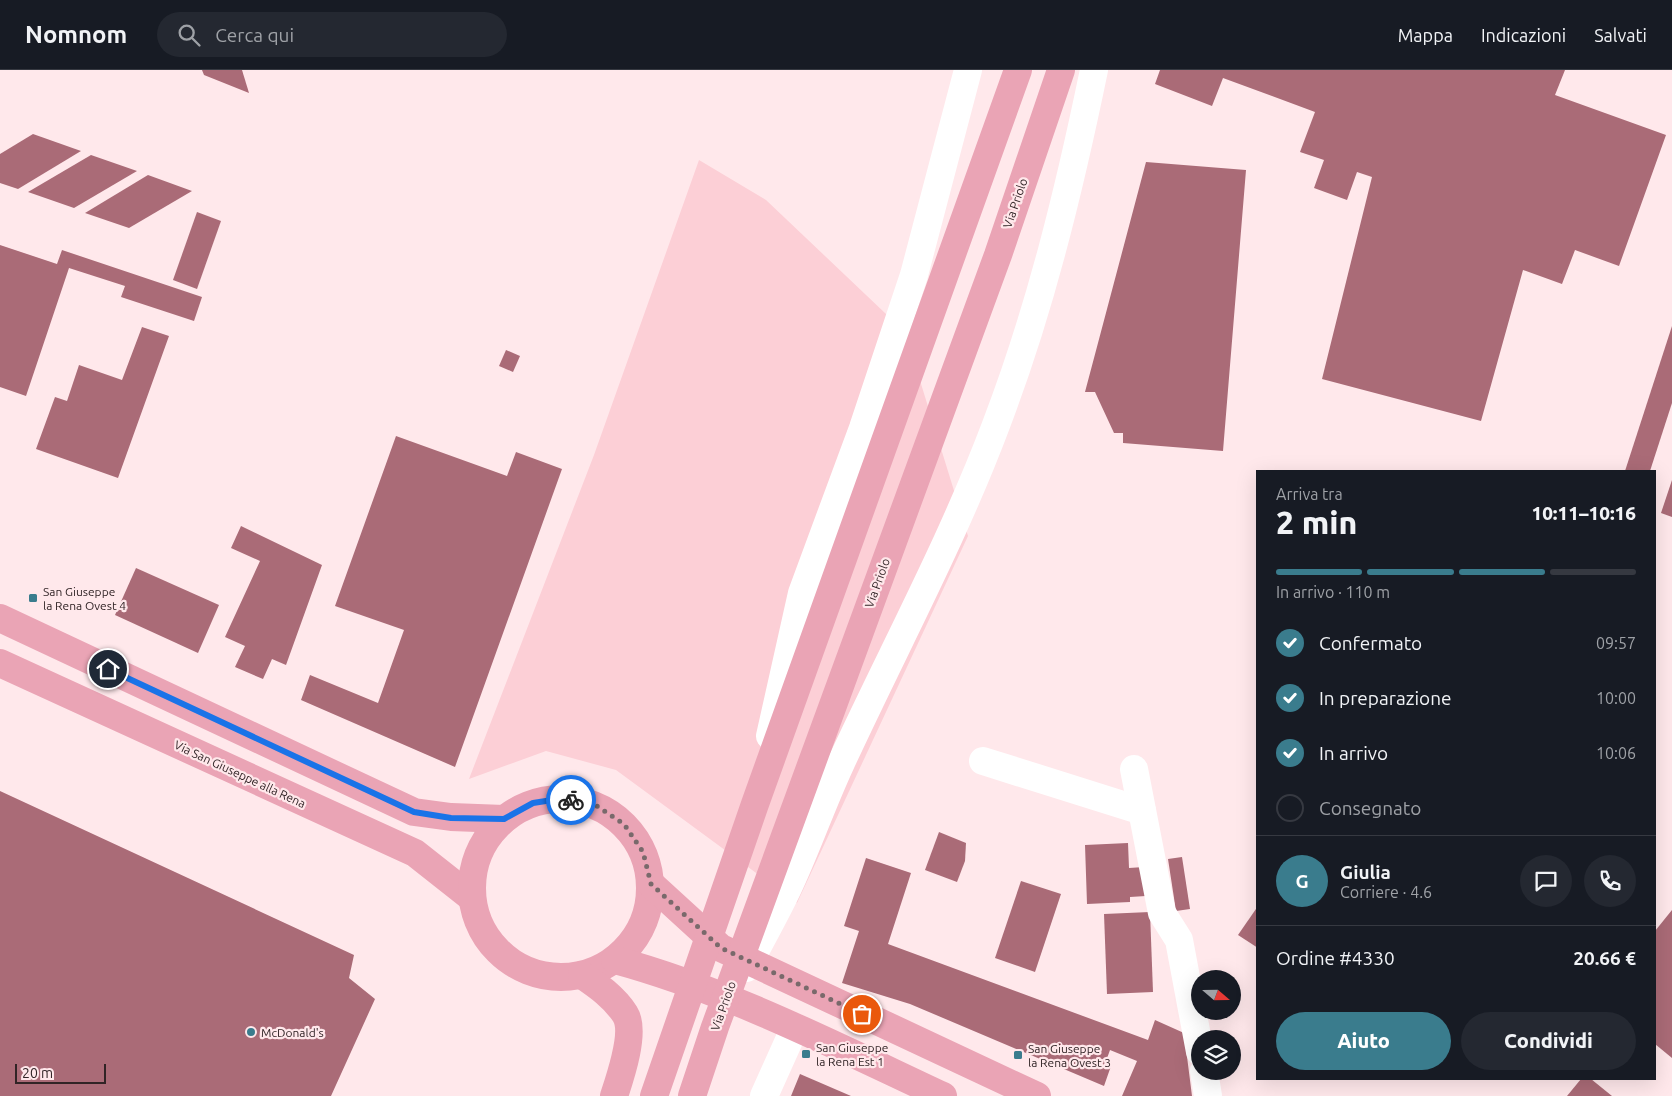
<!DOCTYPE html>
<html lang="it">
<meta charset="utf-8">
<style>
:root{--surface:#171b24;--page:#242831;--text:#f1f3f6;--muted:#9ea1a6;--line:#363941;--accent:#3a7c8d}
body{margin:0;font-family:Ubuntu,sans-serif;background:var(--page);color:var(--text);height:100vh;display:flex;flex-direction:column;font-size:19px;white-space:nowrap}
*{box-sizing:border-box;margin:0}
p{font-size:16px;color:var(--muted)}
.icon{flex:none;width:28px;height:28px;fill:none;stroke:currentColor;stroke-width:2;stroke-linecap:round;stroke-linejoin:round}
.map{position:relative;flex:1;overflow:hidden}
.panel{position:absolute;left:1256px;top:400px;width:400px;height:610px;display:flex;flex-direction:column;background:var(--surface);border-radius:0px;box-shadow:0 5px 20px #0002}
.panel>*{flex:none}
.needle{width:32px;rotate:110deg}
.buttons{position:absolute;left:1191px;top:900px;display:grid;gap:10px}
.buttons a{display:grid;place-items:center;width:50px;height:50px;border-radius:50%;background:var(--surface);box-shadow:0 5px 20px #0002;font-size:25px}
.scale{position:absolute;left:15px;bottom:12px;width:91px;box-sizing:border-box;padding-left:5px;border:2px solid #312426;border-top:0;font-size:14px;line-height:18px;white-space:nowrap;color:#312426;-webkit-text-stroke:4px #ffe8eb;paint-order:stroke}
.pin{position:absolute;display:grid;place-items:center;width:42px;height:42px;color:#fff;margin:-21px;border:2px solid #fff;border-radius:50%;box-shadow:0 1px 5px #0007}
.courier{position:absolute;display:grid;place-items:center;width:50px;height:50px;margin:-25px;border:4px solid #1a73e8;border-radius:50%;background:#fff;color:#222;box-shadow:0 1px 6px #0007}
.overview em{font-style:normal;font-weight:800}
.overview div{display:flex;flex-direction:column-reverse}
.overview{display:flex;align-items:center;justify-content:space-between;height:85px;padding:0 20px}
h1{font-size:32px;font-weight:800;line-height:38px}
.bar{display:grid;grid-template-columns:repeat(4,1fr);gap:8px 5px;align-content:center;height:60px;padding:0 20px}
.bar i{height:6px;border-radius:4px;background:var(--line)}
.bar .selected{background:var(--accent)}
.bar p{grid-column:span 4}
.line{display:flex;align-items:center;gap:12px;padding:0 20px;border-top:1px solid var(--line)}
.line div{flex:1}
.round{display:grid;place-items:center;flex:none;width:52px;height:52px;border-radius:26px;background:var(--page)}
ol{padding:0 20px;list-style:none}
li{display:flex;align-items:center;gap:15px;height:55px}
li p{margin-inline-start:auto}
li .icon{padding:5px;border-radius:50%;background:var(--accent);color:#fff;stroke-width:4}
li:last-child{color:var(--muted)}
li i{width:28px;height:28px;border:2px solid var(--line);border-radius:50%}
.cta{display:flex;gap:10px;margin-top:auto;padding:10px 20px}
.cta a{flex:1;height:58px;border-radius:30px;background:var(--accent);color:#fff;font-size:20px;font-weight:800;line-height:58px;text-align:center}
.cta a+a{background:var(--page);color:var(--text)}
header{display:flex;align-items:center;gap:30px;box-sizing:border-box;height:70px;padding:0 25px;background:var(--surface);border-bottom:1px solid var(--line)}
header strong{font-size:24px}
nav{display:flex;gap:28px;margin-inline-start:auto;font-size:18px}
.search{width:350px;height:45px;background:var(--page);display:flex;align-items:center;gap:12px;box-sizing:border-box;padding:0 18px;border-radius:28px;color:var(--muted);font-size:19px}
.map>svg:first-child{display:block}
.green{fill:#fccfd6}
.building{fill:#aa6b77}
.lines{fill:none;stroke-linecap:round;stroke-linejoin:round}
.minor{stroke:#fff;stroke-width:28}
.major{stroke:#eaa4b5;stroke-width:28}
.done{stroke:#79696b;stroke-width:5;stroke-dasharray:0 9}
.route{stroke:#1a73e8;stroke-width:6}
.poi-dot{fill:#3a7c8d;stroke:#ffe8eb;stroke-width:2}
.labels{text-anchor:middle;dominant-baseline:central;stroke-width:4.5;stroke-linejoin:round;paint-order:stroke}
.street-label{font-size:12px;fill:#312426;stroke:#ffe8eb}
.poi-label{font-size:12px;fill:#312426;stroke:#ffe8eb;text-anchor:start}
</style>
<header>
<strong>Nomnom</strong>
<div class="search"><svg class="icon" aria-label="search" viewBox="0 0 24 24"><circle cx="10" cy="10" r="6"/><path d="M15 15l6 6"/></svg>Cerca qui</div>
<nav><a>Mappa</a><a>Indicazioni</a><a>Salvati</a></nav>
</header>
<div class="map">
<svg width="1672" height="1026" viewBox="0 0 1672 1026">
<rect width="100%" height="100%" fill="#ffe8eb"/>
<path class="green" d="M699 90 766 130 905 262 968 466 797 833 616 700 546 681 469 709 594 385Z"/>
<g class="building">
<path d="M202 0H242L249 23 204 5Z"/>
<path d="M1160 0H1565L1555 25 1666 65 1619 196 1575 180 1562 214 1523 200 1481 351 1322 309 1372 107 1357 102 1347 130 1314 118 1324 90 1300 82 1315 42 1223 8 1212 36 1155 14Z"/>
<path d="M33 64 81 81 18 119 0 113V84Z"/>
<path d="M91 85 137 101 74 138 28 122Z"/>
<path d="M1146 92 1246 100 1223 381 1123 373V363H1114L1095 322H1085Z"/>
<path d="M148 105 192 121 129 158 85 143Z"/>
<path d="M197 142 221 151 197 219 173 210Z"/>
<path d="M0 175 57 194 62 180 202 227 194 251 121 227 125 216 69 198 26 326 0 317Z"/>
<path d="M1672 256V333L1650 401H1625Z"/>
<path d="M142 257 169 266 118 408 36 379 55 327 67 331 79 295 122 310Z"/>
<path d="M506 280 520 286 513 302 499 296Z"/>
<path d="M396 366 507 406 516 382 562 399 455 697 301 630 310 605 378 633 404 560 335 536Z"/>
<path d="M1672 410V447L1661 443Z"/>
<path d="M241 456 322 495 286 595 272 589 263 609 235 597 245 576 225 567 260 491 231 478Z"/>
<path d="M136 498 219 535 198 583 115 545Z"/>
<path d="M0 721 354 885 349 908 375 929 331 1026H0Z"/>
<path d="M939 762 966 773 965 791 957 812 925 800Z"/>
<path d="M1128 773 1129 798 1144 797 1146 826 1130 827V832L1087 834 1085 775Z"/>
<path d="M1182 787 1190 839 1176 841 1168 789Z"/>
<path d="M866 788 911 803 888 874 1148 970 1155 950 1184 963 1192 1026H1122L1137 991 1110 980 1105 994 1111 996 1104 1016 910 934 842 913 859 861 844 856Z"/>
<path d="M1021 811 1061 824 1035 902 995 888Z"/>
<path d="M1258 836V878L1238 865Z"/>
<path d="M1672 840V988L1655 974V861Z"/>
<path d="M1150 842 1153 922 1107 924 1104 844Z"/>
<path d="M800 1004 851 1026H791Z"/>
<path d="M1581 1009H1591L1612 1026H1567Z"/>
</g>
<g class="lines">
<g class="minor">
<path d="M770 666 802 523 863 358 914 205 968 0"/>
<path d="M983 691 1142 741"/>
<path d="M1134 699 1162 843 1179 870 1200 982"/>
<path d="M746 898C760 872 774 847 787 820 806 780 821 736 840 695 892 582 952 472 996 355 1040 240 1069 121 1094 0"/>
<path d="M1204 1001 1208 1026"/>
<path d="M764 1026 795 957"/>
</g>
<g class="major">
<path d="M0 548 414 742 451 747 504 749"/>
<path d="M0 593 415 783 472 828"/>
<circle cx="561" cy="818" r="89"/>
<path d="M651 814 721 878 1037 1026"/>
<path d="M615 890C729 921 836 976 943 1026"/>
<path d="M582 905C598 916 614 927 625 944 636 961 620 1008 614 1026"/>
<path d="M654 1026 755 734 1018 0"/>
<path d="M692 1026 715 957 998 185 1061 0"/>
</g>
</g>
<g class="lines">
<path class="done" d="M571 730 597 736 624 754 643 782 651 814 721 878 862 944"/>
<path class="route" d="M108 599 414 742 451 748 504 749 533 733 565 728 571 730"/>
</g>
<g class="poi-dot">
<rect x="28" y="523" width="10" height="10" rx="2.5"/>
<circle cx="251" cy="962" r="5"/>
<rect x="801" y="979" width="10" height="10" rx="2.5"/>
<rect x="1013" y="980" width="10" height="10" rx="2.5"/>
</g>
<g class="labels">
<g class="street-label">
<text transform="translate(1015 133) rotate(-71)">Via Priolo</text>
<text transform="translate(877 513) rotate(-70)">Via Priolo</text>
<text transform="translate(240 704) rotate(25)">Via San Giuseppe alla Rena</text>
<text transform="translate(723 936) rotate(-70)">Via Priolo</text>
</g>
<g class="poi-label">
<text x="43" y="521">San Giuseppe<tspan x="43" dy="14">la Rena Ovest 4</tspan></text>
<text x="261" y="962">McDonald's</text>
<text x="816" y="977">San Giuseppe<tspan x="816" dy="14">la Rena Est 1</tspan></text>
<text x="1028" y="978">San Giuseppe<tspan x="1028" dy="14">la Rena Ovest 3</tspan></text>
</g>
</g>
</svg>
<div class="buttons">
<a><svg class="needle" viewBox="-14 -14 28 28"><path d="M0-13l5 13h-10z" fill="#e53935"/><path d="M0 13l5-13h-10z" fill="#9ea1a6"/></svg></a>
<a><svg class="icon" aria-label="layers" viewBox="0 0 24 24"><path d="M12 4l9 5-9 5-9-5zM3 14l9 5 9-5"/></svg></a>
</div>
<div class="scale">20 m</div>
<div class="pin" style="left:862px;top:944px;background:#ea580c"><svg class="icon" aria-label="bag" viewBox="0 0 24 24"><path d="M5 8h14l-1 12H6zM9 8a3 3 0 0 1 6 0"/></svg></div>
<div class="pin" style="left:108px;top:599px;background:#1f2937"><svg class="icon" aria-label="home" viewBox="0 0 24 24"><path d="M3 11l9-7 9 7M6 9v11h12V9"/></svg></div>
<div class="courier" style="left:571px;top:730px"><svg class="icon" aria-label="bike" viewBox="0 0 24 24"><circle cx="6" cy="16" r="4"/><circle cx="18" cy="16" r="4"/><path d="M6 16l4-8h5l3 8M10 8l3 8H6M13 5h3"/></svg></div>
<section class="panel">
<div class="overview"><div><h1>2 min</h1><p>Arriva tra</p></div><em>10:11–10:16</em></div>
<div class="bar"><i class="selected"></i><i class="selected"></i><i class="selected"></i><i></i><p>In arrivo · 110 m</p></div>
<ol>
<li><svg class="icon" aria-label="check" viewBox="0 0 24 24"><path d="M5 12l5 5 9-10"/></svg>Confermato<p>09:57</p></li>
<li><svg class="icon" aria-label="check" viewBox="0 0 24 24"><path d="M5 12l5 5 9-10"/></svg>In preparazione<p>10:00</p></li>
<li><svg class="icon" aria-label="check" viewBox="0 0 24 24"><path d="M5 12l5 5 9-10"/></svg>In arrivo<p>10:06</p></li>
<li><i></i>Consegnato</li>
</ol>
<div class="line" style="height:90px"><b class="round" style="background:var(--accent);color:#fff">G</b><div><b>Giulia</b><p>Corriere · 4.6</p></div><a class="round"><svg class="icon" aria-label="chat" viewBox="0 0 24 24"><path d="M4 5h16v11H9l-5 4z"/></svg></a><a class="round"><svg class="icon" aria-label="phone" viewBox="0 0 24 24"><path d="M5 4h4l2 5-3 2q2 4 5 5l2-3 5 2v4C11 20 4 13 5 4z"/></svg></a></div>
<div class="line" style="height:65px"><div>Ordine #4330</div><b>20.66 €</b></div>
<div class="cta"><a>Aiuto</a><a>Condividi</a></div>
</section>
</div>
